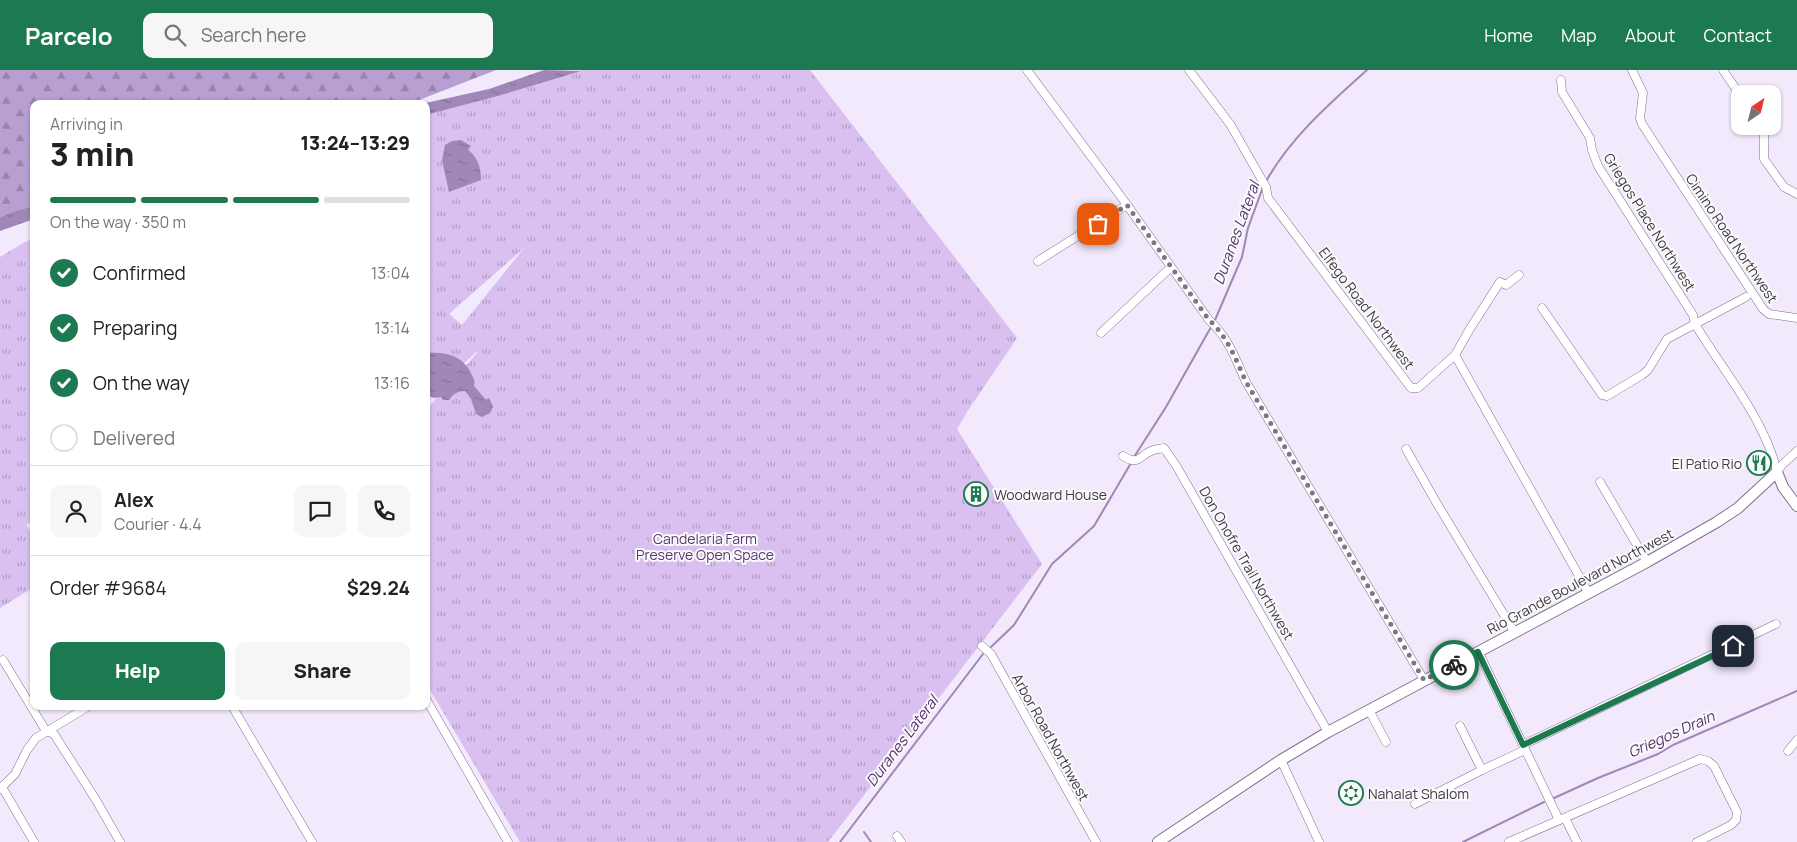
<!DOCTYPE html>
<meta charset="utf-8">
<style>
:root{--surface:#fff;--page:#f6f6f6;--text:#222;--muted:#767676;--line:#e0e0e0;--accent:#1d794f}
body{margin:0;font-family:Manrope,sans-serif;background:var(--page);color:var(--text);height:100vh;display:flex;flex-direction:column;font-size:19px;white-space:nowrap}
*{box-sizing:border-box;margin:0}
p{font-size:16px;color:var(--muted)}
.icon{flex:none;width:28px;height:28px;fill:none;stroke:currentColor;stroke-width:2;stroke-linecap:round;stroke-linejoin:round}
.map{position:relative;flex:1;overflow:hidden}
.side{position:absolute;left:30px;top:30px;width:400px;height:610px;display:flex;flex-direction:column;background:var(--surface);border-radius:10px;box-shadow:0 1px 4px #0004}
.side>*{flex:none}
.needle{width:32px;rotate:35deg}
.tools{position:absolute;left:1731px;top:15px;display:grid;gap:10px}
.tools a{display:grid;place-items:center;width:50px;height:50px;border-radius:10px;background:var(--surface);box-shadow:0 1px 4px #0004;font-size:25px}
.pin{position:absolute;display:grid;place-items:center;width:42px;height:42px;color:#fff;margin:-21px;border-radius:10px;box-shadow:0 2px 8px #0006}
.courier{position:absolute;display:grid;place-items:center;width:50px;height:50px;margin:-25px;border:4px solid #1d794f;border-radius:50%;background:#fff;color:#222;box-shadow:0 1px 6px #0007}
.summary em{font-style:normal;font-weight:800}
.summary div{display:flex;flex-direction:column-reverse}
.summary{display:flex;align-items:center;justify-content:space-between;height:85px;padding:0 20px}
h1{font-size:32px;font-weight:800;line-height:38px}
.bar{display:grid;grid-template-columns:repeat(4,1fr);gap:8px 5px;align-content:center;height:60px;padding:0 20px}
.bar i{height:6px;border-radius:4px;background:var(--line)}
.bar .current{background:var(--accent)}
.bar p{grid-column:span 4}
.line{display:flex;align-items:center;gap:12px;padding:0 20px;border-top:1px solid var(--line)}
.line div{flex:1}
.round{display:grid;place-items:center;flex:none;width:52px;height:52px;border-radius:10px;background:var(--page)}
ol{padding:0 20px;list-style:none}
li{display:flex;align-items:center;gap:15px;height:55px}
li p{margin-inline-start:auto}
li .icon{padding:5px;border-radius:50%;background:var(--accent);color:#fff;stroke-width:4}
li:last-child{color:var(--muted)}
li i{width:28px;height:28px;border:2px solid var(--line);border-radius:50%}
.cta{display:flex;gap:10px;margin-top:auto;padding:10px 20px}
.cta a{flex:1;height:58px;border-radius:10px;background:var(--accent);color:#fff;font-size:20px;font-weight:800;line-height:58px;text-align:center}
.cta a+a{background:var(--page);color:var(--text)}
header{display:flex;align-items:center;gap:30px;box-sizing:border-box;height:70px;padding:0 25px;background:var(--accent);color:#fff}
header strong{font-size:24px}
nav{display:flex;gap:28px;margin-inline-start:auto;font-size:18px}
.search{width:350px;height:45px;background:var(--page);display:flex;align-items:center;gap:12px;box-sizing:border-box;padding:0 18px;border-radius:10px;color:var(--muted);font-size:19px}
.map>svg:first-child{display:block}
.forest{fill:url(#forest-firs)}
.park{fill:url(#park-tufts);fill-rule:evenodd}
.water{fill:url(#water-ripples)}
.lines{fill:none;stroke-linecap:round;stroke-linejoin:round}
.stream{stroke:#a187b8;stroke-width:2}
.minor-casing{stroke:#7f708c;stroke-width:9}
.major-casing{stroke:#7f708c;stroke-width:12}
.minor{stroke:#fff;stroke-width:8}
.major{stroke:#fff;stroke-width:10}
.done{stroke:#7e7685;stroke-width:5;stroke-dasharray:0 9}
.route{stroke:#1d794f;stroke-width:6}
.labels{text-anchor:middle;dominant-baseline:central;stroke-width:4;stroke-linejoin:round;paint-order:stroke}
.street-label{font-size:14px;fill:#3f3845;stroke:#fafafa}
.poi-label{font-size:14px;fill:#3f3845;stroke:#fafafa;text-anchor:start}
.park-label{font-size:14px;fill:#593674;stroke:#fafafa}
.water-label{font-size:15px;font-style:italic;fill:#53316e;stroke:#fafafa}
</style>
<header>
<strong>Parcelo</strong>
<div class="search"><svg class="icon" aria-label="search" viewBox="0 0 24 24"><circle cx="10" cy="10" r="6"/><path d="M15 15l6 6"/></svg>Search here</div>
<nav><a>Home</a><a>Map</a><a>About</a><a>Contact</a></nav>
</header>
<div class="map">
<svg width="1797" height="772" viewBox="0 0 1797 772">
<defs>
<pattern id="forest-firs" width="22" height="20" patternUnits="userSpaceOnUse" patternTransform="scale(1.25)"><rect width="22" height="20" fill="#b99fd1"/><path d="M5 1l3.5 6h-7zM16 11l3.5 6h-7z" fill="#9883ab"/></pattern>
<pattern id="park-tufts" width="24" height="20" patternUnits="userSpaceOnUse" patternTransform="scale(1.25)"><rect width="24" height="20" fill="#d9c0f0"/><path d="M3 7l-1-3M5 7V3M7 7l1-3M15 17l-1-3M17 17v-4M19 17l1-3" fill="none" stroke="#b19dc4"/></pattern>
<pattern id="water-ripples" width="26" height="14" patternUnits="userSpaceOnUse" patternTransform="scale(1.25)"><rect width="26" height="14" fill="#a187b8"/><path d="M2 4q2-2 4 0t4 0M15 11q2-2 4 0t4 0" fill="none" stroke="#856f97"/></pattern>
</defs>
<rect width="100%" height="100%" fill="#f2e9fc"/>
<path class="forest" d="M0 0H496L409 34H34V136L15 141 0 147Z"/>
<g class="park">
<path d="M582 0H810L1017 268 967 342 957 359 1042 494 828 772H520L426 613V416L428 414 426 412V340L477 283 476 282 426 329V45L498 26ZM525 177 462 255 449 244Z"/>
<path d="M34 168V449L26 455 34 467V517L0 538V187L23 173Z"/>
</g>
<g class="water">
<path d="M544 0 581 1 498 26 426 45V34H421L489 19Z"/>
<path d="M461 70 471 76 468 80C478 87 481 98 481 110L449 122 442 90 445 75 452 71Z"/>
<path d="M34 136V149L0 161V147L15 141Z"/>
<path d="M426 283C446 282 463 285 472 305 474 309 475 311 474 316L486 330 489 328 493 337 490 343 482 347 476 344 471 329 465 321C458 321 453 324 449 330H443L441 327 434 328 426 325Z"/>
</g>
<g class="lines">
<g class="stream">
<path d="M1265 113C1290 68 1329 34 1367 0"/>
<path d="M1215 250 1242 187 1248 158 1263 117"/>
<path d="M1134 387 1166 337 1211 257"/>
<path d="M991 577 1014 555 1052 494 1094 456 1131 393"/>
<path d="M1554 728 1598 708 1658 684 1673 675 1797 621"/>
<path d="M864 762 871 772"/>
<path d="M840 772 983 584"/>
<path d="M1463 772 1544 732"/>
</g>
<defs>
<g id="minor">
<path d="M1027 0 1122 128 1209 250C1228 267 1236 290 1246 312L1424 610"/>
<path d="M1189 0 1230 54 1266 117 1268 128 1411 318H1418L1455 285 1588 522"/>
<path d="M1632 0 1643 23 1640 48 1642 54 1763 239 1769 244 1797 248"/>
<path d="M1723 0 1740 25"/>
<path d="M1561 10 1562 22 1590 68 1592 80 1598 96 1693 245 1695 254C1723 301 1765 349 1777 402"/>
<path d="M1761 56 1764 65V89L1784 117 1797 124"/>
<path d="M1038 191 1127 135"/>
<path d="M1542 238 1602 325 1607 326 1642 305 1648 300 1667 269 1746 227"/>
<path d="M1101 263 1171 197"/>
<path d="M1455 285 1471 257 1500 212 1506 215 1519 205"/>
<path d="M1406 379 1436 432 1515 563"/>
<path d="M1123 386C1139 396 1139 386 1151 381 1155 379 1160 379 1164 378L1177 397 1328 662"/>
<path d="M1777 402 1782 395 1797 381"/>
<path d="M1600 412 1647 492"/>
<path d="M982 576 991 584 1096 772"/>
<path d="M1478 581 1559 750"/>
<path d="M3 590 46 661 54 664 96 730 120 772"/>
<path d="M426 629 508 772"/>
<path d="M232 636 312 772"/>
<path d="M1369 640 1386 672"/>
<path d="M1460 656 1482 700"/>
<path d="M1523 675 1776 554"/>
<path d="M1788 681 1797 670"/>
<path d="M1281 690 1319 772"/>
<path d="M2 717 34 772"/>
<path d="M0 719 15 704 27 680 36 668 89 636"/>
<path d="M1415 734 1482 700 1525 680"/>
<path d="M1565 748 1577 772"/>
<path d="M897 766 901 772"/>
<path d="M1509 772 1700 689 1708 691 1714 696 1737 742 1736 750 1731 755 1697 772"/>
</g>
<path id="major" d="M1158 772 1281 690 1328 662 1647 492 1717 452 1738 438 1777 402 1783 417 1797 436"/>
</defs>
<use href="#minor" class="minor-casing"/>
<use href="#major" class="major-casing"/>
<use href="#minor" class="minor"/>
<use href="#major" class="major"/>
</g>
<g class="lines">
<path class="done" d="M1098 154 1127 135 1209 250C1228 267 1236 290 1246 312L1424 610 1454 595"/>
<path class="route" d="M1454 595 1478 582 1523 675 1733 576"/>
</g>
<defs>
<symbol id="restaurant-ring" viewBox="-11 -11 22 22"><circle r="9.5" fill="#fafafa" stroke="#1d794f" stroke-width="1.5"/><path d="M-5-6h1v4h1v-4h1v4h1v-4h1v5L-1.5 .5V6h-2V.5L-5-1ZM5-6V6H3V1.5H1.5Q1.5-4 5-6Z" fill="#1d794f"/></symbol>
<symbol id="building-ring" viewBox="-11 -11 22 22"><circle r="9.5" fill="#fafafa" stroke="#1d794f" stroke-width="1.5"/><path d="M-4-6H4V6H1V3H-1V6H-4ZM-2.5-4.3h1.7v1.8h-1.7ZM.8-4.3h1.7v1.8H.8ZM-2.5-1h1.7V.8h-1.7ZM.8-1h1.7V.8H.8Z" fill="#1d794f"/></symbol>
<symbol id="synagogue-ring" viewBox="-11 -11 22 22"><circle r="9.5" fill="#fafafa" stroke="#1d794f" stroke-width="1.5"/><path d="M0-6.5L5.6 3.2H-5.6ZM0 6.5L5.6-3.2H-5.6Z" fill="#1d794f"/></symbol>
</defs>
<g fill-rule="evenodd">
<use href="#restaurant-ring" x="1745" y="379" width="28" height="28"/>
<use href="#building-ring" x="962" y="410" width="28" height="28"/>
<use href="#synagogue-ring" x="1337" y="709" width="28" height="28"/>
</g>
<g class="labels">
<g class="street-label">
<text transform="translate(1650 152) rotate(58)">Griegos Place Northwest</text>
<text transform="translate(1732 168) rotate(56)">Cimino Road Northwest</text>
<text transform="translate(1367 238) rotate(53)">Elfego Road Northwest</text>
<text transform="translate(1247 493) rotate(60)">Don Onofre Trail Northwest</text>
<text transform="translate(1580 511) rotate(-28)">Rio Grande Boulevard Northwest</text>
<text transform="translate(1051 667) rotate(61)">Arbor Road Northwest</text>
</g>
<g class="poi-label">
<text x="1742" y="393" text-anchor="end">El Patio Rio</text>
<text x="994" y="424">Woodward House</text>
<text x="1368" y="723">Nahalat Shalom</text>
</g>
<g class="park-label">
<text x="705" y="468">Candelaria Farm<tspan x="705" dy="16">Preserve Open Space</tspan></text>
</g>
<g class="water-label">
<text transform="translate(1236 163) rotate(-70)">Duranes Lateral</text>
<text transform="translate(1671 664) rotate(-24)">Griegos Drain</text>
<text transform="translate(902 671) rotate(-53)">Duranes Lateral</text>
</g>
</g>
</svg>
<div class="tools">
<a><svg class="needle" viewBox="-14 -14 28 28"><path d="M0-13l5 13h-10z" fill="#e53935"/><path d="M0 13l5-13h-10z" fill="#767676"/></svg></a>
</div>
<div class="pin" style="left:1098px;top:154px;background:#ea580c"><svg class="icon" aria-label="bag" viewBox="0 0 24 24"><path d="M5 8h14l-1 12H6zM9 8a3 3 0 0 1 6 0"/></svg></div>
<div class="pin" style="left:1733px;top:576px;background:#1f2937"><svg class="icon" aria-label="home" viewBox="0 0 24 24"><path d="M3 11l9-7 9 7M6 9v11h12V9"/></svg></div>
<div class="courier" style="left:1454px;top:595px"><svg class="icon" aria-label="bike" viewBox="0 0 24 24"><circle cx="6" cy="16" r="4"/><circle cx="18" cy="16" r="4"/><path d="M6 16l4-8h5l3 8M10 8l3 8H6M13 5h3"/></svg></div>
<section class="side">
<div class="summary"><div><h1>3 min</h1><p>Arriving in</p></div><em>13:24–13:29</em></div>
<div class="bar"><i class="current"></i><i class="current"></i><i class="current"></i><i></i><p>On the way · 350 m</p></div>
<ol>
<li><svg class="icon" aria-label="check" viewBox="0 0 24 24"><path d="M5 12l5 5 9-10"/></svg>Confirmed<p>13:04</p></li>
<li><svg class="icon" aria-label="check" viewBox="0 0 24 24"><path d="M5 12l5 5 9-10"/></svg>Preparing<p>13:14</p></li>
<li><svg class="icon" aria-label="check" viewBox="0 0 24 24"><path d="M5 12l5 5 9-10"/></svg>On the way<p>13:16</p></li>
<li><i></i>Delivered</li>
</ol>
<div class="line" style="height:90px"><a class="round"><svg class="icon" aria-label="person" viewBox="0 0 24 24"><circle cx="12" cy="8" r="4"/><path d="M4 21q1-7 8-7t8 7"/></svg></a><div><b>Alex</b><p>Courier · 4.4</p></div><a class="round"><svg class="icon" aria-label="chat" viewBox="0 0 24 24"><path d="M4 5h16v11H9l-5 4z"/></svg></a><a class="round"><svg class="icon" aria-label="phone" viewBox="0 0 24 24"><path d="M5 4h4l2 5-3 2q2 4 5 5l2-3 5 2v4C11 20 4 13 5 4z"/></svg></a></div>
<div class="line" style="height:65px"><div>Order #9684</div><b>$29.24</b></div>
<div class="cta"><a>Help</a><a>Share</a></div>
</section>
</div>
